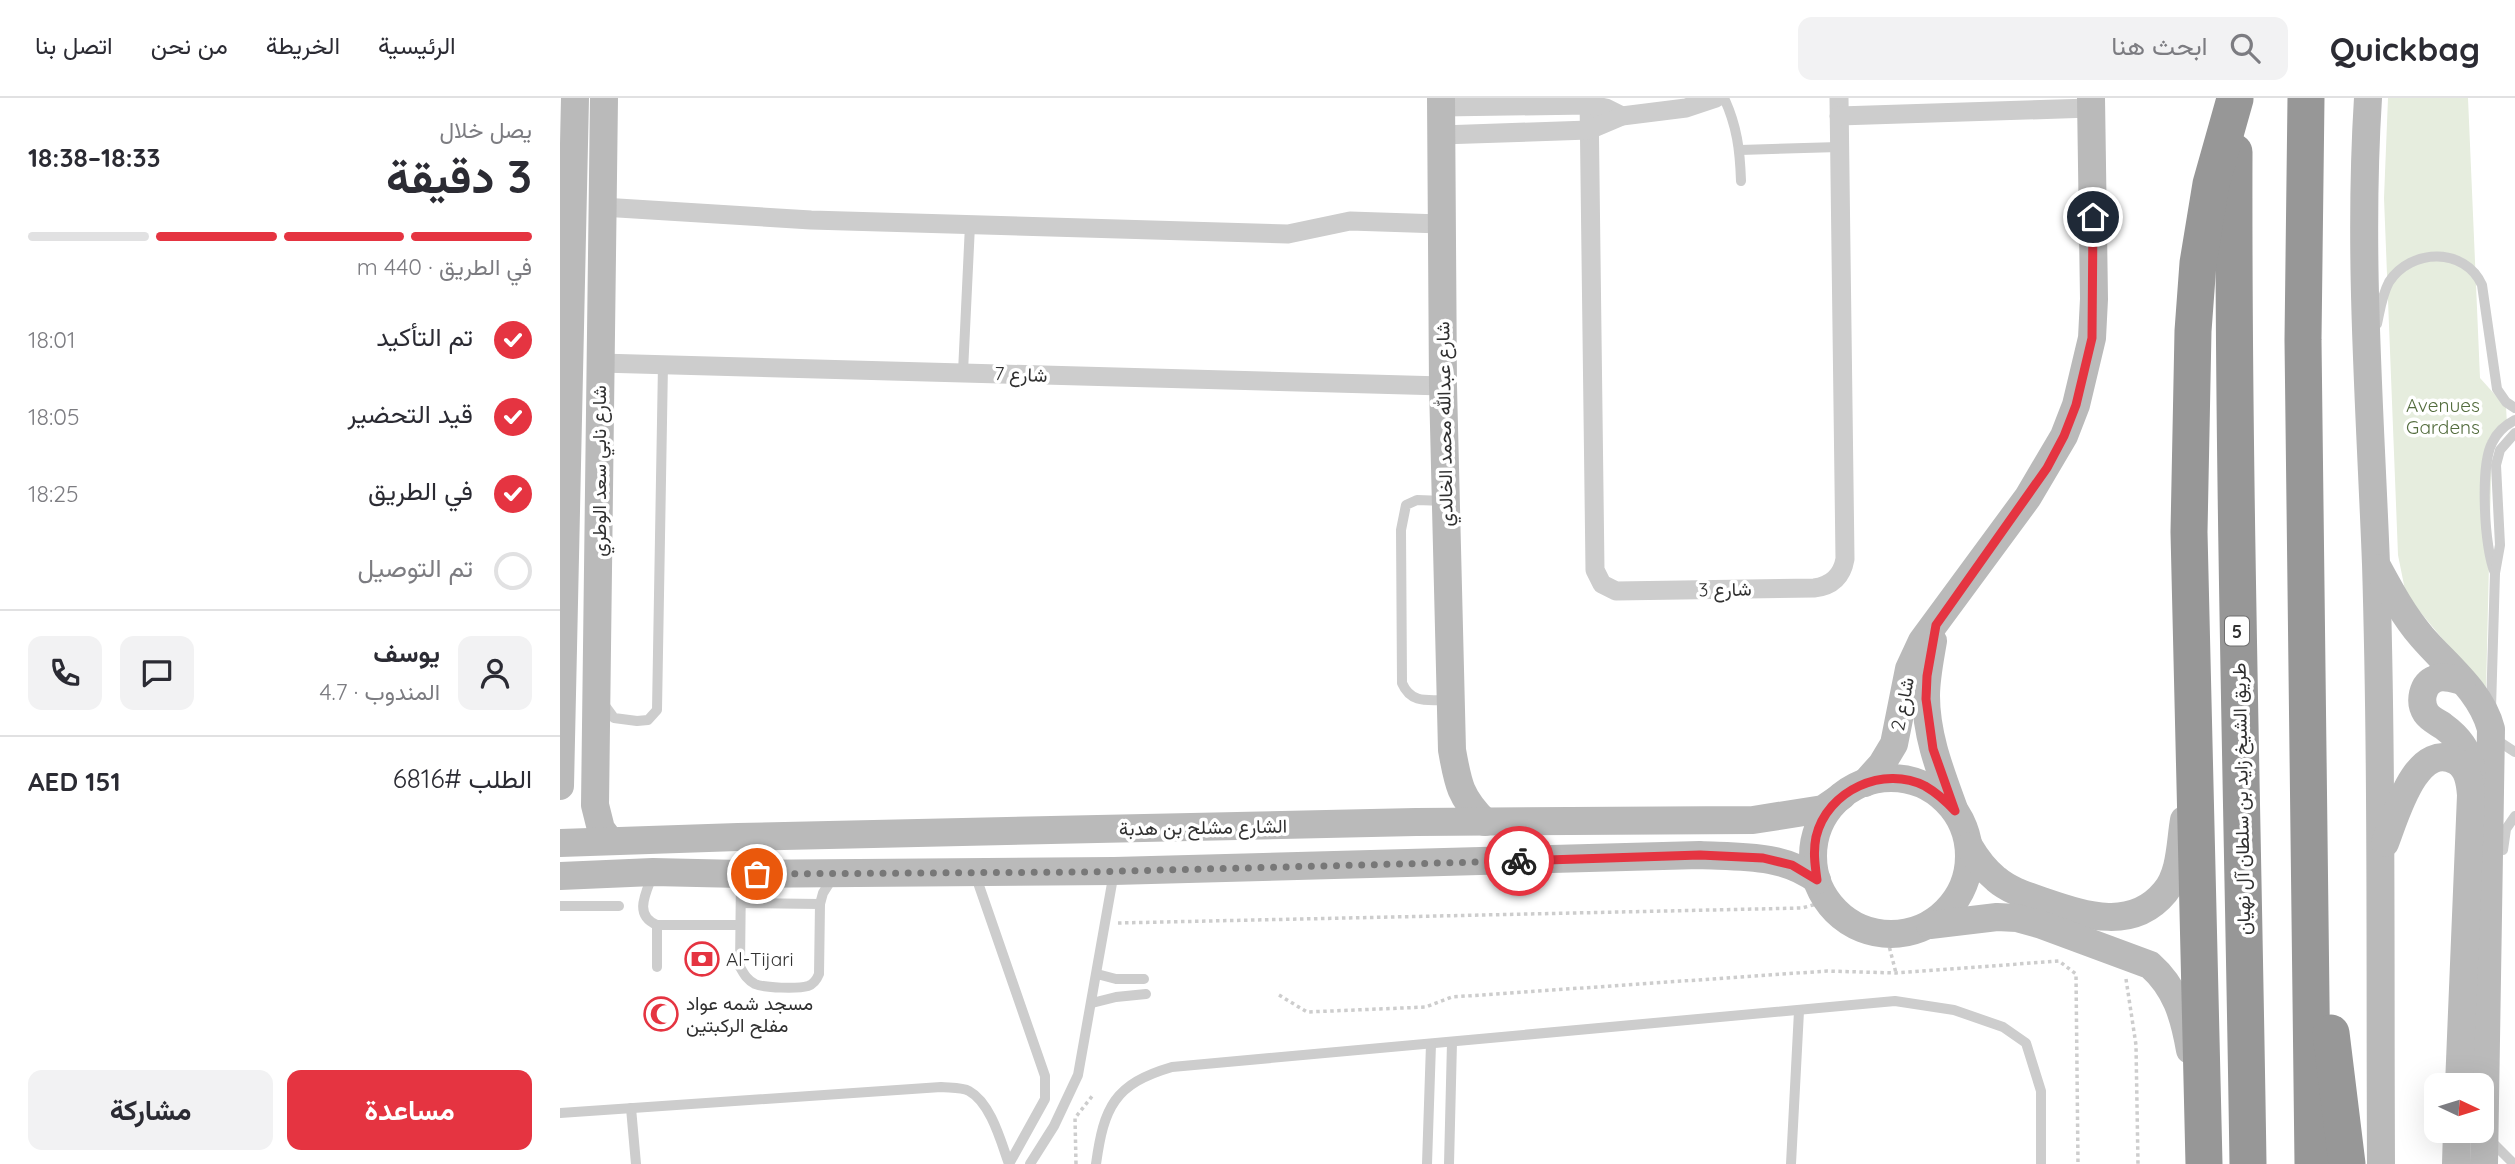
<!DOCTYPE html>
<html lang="ar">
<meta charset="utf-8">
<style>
:root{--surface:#fff;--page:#f2f2f3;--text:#2b2b33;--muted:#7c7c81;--line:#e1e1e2;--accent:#e53441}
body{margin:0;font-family:Quicksand,Vazirmatn,sans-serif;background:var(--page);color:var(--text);direction:rtl;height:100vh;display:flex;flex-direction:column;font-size:26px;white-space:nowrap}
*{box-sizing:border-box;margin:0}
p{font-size:23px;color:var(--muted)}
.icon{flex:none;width:38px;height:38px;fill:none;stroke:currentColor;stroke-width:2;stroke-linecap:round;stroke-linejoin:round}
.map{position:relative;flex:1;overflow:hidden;direction:ltr}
.drawer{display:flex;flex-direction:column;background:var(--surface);width:560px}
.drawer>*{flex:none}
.needle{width:46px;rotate:94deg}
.fabs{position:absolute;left:1864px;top:975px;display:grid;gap:14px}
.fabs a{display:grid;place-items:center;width:70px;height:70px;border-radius:14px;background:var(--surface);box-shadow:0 7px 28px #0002;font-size:35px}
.pin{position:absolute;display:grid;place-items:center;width:60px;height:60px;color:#fff;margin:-30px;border:4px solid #fff;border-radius:50%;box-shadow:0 2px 7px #0007}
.courier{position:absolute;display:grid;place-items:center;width:70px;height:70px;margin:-35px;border:5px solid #e53441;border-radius:50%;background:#fff;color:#222;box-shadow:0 2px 9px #0007}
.head em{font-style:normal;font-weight:700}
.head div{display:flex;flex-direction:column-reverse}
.head{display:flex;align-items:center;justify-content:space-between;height:119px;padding:0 28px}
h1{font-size:46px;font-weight:700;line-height:52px}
.bar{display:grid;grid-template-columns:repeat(4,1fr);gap:10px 7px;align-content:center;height:84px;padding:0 28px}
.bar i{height:9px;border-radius:5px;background:var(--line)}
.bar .current{background:var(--accent)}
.bar p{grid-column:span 4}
.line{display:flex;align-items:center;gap:18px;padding:0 28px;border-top:2px solid var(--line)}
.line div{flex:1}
.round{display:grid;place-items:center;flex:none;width:74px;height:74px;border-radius:14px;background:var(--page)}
ol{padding:0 28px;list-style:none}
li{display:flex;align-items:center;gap:21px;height:77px}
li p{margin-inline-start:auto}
li .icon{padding:7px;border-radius:50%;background:var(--accent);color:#fff;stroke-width:4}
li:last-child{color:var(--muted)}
li i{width:38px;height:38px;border:4px solid var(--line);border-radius:50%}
.primary-button{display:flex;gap:14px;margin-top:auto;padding:14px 28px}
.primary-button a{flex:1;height:80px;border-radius:14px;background:var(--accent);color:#fff;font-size:28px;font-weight:700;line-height:80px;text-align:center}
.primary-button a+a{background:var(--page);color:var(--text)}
header{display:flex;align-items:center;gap:42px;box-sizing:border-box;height:98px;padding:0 35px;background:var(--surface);border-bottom:2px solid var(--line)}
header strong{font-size:33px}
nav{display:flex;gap:38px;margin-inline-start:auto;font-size:24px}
.search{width:490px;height:63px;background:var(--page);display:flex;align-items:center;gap:18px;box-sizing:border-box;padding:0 24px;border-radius:14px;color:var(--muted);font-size:26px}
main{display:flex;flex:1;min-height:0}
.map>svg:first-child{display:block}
.green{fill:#e6edde}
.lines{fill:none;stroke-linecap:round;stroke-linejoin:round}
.path{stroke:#cdcdcd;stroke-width:3.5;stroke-dasharray:3.5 3.5;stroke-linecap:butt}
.lane{stroke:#cdcdcd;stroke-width:10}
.street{stroke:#cdcdcd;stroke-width:19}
.secondary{stroke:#bababa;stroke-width:28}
.highway{stroke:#979797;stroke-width:37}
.done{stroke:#787878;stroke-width:7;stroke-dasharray:0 12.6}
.route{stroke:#e53441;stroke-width:9}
.labels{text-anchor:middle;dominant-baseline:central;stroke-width:7;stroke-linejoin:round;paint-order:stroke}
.shield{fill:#fff;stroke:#6e6e6e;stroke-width:2}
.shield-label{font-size:18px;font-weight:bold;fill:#303030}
.street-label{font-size:19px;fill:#303030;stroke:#fff}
.park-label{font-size:19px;fill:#536c3d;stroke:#fff}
.poi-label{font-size:19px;fill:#303030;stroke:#fff;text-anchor:start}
</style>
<header>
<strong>Quickbag</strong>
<div class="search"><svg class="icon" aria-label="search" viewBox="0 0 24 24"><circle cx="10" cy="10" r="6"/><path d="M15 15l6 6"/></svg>ابحث هنا</div>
<nav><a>الرئيسية</a><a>الخريطة</a><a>من نحن</a><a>اتصل بنا</a></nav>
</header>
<main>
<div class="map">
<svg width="1955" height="1066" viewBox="0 0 1955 1066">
<rect width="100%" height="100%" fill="#fff"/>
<path class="green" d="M1828 0H1908L1920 280 1946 309 1947 326 1932 338 1926 593 1846 497 1838 457 1824 100Z"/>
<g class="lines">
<g class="path">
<path d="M558 825 1242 810 1260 805"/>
<path d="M1326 836 1336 875"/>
<path d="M1566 881 1576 947 1578 1066"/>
<path d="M719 897 747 914 866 909 892 899 1267 873 1336 875 1499 863 1516 876 1518 1066"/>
<path d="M516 1066 515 1020 533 997"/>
</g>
<g class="lane">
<path d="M1164 0C1177 28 1180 52 1181 83"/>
<path d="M1180 52 1279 49"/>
<path d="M1817 226C1820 212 1822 197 1829 184 1851 150 1905 149 1922 187L1937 291 1946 304 1955 310"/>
<path d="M403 274 410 127"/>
<path d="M885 403 857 402 846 407 841 432 842 585C851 606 868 602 887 602"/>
<path d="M1935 475C1924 451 1920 368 1932 345 1937 334 1945 327 1955 322"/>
<path d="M43 605 54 620 77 623 88 622 97 612 103 266"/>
<path d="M1931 610 1935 475 1940 447 1936 367 1940 352 1955 335"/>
<path d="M1935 641 1955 654"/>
<path d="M1943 752 1946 731 1955 718"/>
<path d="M93 776C86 795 73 817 97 827H180"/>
<path d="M415 776 485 978V1001L449 1066"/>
<path d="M181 777 180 869C184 876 187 882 195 886 204 890 238 891 248 888 254 886 257 881 259 876L260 806 263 795 273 779"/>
<path d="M181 805 260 806"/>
<path d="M0 808H59"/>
<path d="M97 827V869"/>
<path d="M537 876 556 881H584"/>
<path d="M532 905 556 899 586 896"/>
<path d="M71 1010 76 1066"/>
<path d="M0 1015 381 989C389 990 402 989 409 993 431 1005 441 1044 449 1066"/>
<path d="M1930 1042 1954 1066"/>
<path d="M470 1066 494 1028 518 977 554 774"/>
<path d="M536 1066C544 1009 554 986 612 969L1335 903 1394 912 1443 929 1466 945 1481 993V1066"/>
<path d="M867 1066 871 946"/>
<path d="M889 1066 892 944"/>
<path d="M1231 1066 1239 913"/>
</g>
<g class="street">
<path d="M1029 0 1035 472 1042 486 1056 493 1254 490C1272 488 1282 478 1285 461L1279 0"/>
<path d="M881 9 1029 7 1046 10 1062 18"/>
<path d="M1279 18 1531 10"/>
<path d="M881 37 1029 32 1062 18 1126 10 1156 0"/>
<path d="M42 109 251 122 728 136 790 123 881 126"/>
<path d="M40 265 883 288"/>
</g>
<g class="secondary">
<path d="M44 0 35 707 41 731 50 743"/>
<path d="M881 0 883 288 892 652C898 686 900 699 925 724"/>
<path d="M1808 0C1798 157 1810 310 1816 466 1822 666 1820 866 1821 1066"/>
<path d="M1818 470C1831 494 1844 518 1862 539 1887 568 1921 593 1931 631L1924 1066"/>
<path d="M1373 543C1370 561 1366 580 1366 598 1366 638 1381 675 1394 711"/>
<path d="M1902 583C1894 581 1883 577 1875 581 1862 586 1859 604 1866 615 1870 621 1877 624 1883 628 1901 641 1912 657 1912 679"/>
<circle cx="1331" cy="758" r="78"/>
<path d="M1305 685 1322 666 1334 646 1349 571 1362 543 1468 399 1504 338 1516 307 1532 240 1534 201 1531 0"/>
<path d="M0 688 15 0"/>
<path d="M0 745 178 739 856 724 1193 722 1263 711 1282 698"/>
<path d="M1825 745C1835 720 1856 641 1896 663 1908 670 1910 684 1911 697L1899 987"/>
<path d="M1409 748C1416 760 1425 772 1436 781 1450 793 1468 798 1485 804 1526 818 1573 833 1605 794 1621 775 1620 745 1624 722"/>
<path d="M0 778 93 774 181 776 554 773 1140 757C1181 759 1223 756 1257 782"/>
<path d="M1370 827 1437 819 1457 820 1482 827 1590 867C1616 890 1624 918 1630 952"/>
<path d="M1896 1066 1897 1032"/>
</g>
<g class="highway">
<path d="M1746 0 1743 242 1753 1066"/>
<path d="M1674 54C1673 391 1683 728 1688 1066"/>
<path d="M1771 935 1787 1066"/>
<path d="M1644 1066 1629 434 1633 233 1638 165 1651 86 1675 1"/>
</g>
</g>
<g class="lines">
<path class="done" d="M197 776 526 774 959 763"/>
<path class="route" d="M959 763 1140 757 1203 760 1232 767 1257 782C1255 767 1253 754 1256 739 1267 692 1324 667 1365 688 1377 695 1386 703 1395 713L1373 651 1366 601 1367 578 1376 527 1487 370 1504 338 1516 307 1532 240 1533 119"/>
</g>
<defs>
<symbol id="bank-ring" viewBox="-11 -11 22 22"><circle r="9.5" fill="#fff" stroke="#e53441" stroke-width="1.5"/><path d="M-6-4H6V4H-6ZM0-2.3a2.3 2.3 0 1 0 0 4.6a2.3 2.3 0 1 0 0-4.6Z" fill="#e53441"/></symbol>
<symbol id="mosque-ring" viewBox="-11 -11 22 22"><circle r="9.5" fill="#fff" stroke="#e53441" stroke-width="1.5"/><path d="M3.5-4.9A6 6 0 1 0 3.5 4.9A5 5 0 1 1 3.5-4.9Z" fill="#e53441"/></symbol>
</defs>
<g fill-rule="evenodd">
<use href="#bank-ring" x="123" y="842" width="38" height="38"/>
<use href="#mosque-ring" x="82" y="897" width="38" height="38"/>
</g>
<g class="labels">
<rect class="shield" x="1665" y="518.5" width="24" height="29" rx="5"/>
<g class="shield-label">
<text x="1677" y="533">5</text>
</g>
<g class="street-label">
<text transform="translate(461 276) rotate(2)">شارع 7</text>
<text transform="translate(884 326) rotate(-91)">شارع عبدالله محمد الخالدي</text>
<text transform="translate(39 373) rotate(-90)">شارع نابي سعد الوطري</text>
<text transform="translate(1165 491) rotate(-1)">شارع 3</text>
<text transform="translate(1342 606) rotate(-79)">شارع 2</text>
<text transform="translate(1681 701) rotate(-91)">طريق الشيخ زايد بن سلطان آل نهيان</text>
<text transform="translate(643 729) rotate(-1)">الشارع مشلح بن هدبة</text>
</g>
<g class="park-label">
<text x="1883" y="307">Avenues<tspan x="1883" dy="22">Gardens</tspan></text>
</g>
<g class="poi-label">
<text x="166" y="861">Al-Tijari</text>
<text x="126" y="905">مسجد شمه عواد<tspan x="126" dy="22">مفلح الركبتين</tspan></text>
</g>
</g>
</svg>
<div class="fabs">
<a><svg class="needle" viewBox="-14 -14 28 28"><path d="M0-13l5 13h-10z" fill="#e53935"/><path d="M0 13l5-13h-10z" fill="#7c7c81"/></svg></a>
</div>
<div class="pin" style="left:197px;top:776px;background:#ea580c"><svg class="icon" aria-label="bag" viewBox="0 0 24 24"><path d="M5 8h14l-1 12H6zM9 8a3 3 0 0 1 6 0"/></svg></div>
<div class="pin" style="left:1533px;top:119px;background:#1f2937"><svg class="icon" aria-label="home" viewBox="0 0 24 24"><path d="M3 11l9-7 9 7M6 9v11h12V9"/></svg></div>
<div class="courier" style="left:959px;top:763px"><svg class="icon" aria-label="bike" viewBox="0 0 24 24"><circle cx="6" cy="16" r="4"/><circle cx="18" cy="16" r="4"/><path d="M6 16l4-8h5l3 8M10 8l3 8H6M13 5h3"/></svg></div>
</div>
<section class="drawer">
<div class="head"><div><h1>3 دقيقة</h1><p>يصل خلال</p></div><em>18:33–18:38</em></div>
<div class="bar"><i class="current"></i><i class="current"></i><i class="current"></i><i></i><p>في الطريق · 440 m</p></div>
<ol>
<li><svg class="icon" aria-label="check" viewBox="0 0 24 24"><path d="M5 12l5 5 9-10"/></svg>تم التأكيد<p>18:01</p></li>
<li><svg class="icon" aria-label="check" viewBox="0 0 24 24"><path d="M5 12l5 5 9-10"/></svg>قيد التحضير<p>18:05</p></li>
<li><svg class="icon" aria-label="check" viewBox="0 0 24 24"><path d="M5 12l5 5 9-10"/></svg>في الطريق<p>18:25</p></li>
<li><i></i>تم التوصيل</li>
</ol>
<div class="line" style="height:126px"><a class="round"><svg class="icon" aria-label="person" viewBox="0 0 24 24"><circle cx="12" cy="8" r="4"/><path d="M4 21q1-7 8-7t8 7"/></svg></a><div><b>يوسف</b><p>المندوب · 4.7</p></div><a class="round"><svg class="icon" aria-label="chat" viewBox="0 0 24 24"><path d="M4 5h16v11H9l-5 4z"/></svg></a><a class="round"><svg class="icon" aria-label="phone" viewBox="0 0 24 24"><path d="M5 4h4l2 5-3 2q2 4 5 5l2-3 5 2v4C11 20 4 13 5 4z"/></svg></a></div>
<div class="line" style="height:91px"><div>الطلب #6816</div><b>AED 151</b></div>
<div class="primary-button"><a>مساعدة</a><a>مشاركة</a></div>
</section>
</main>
